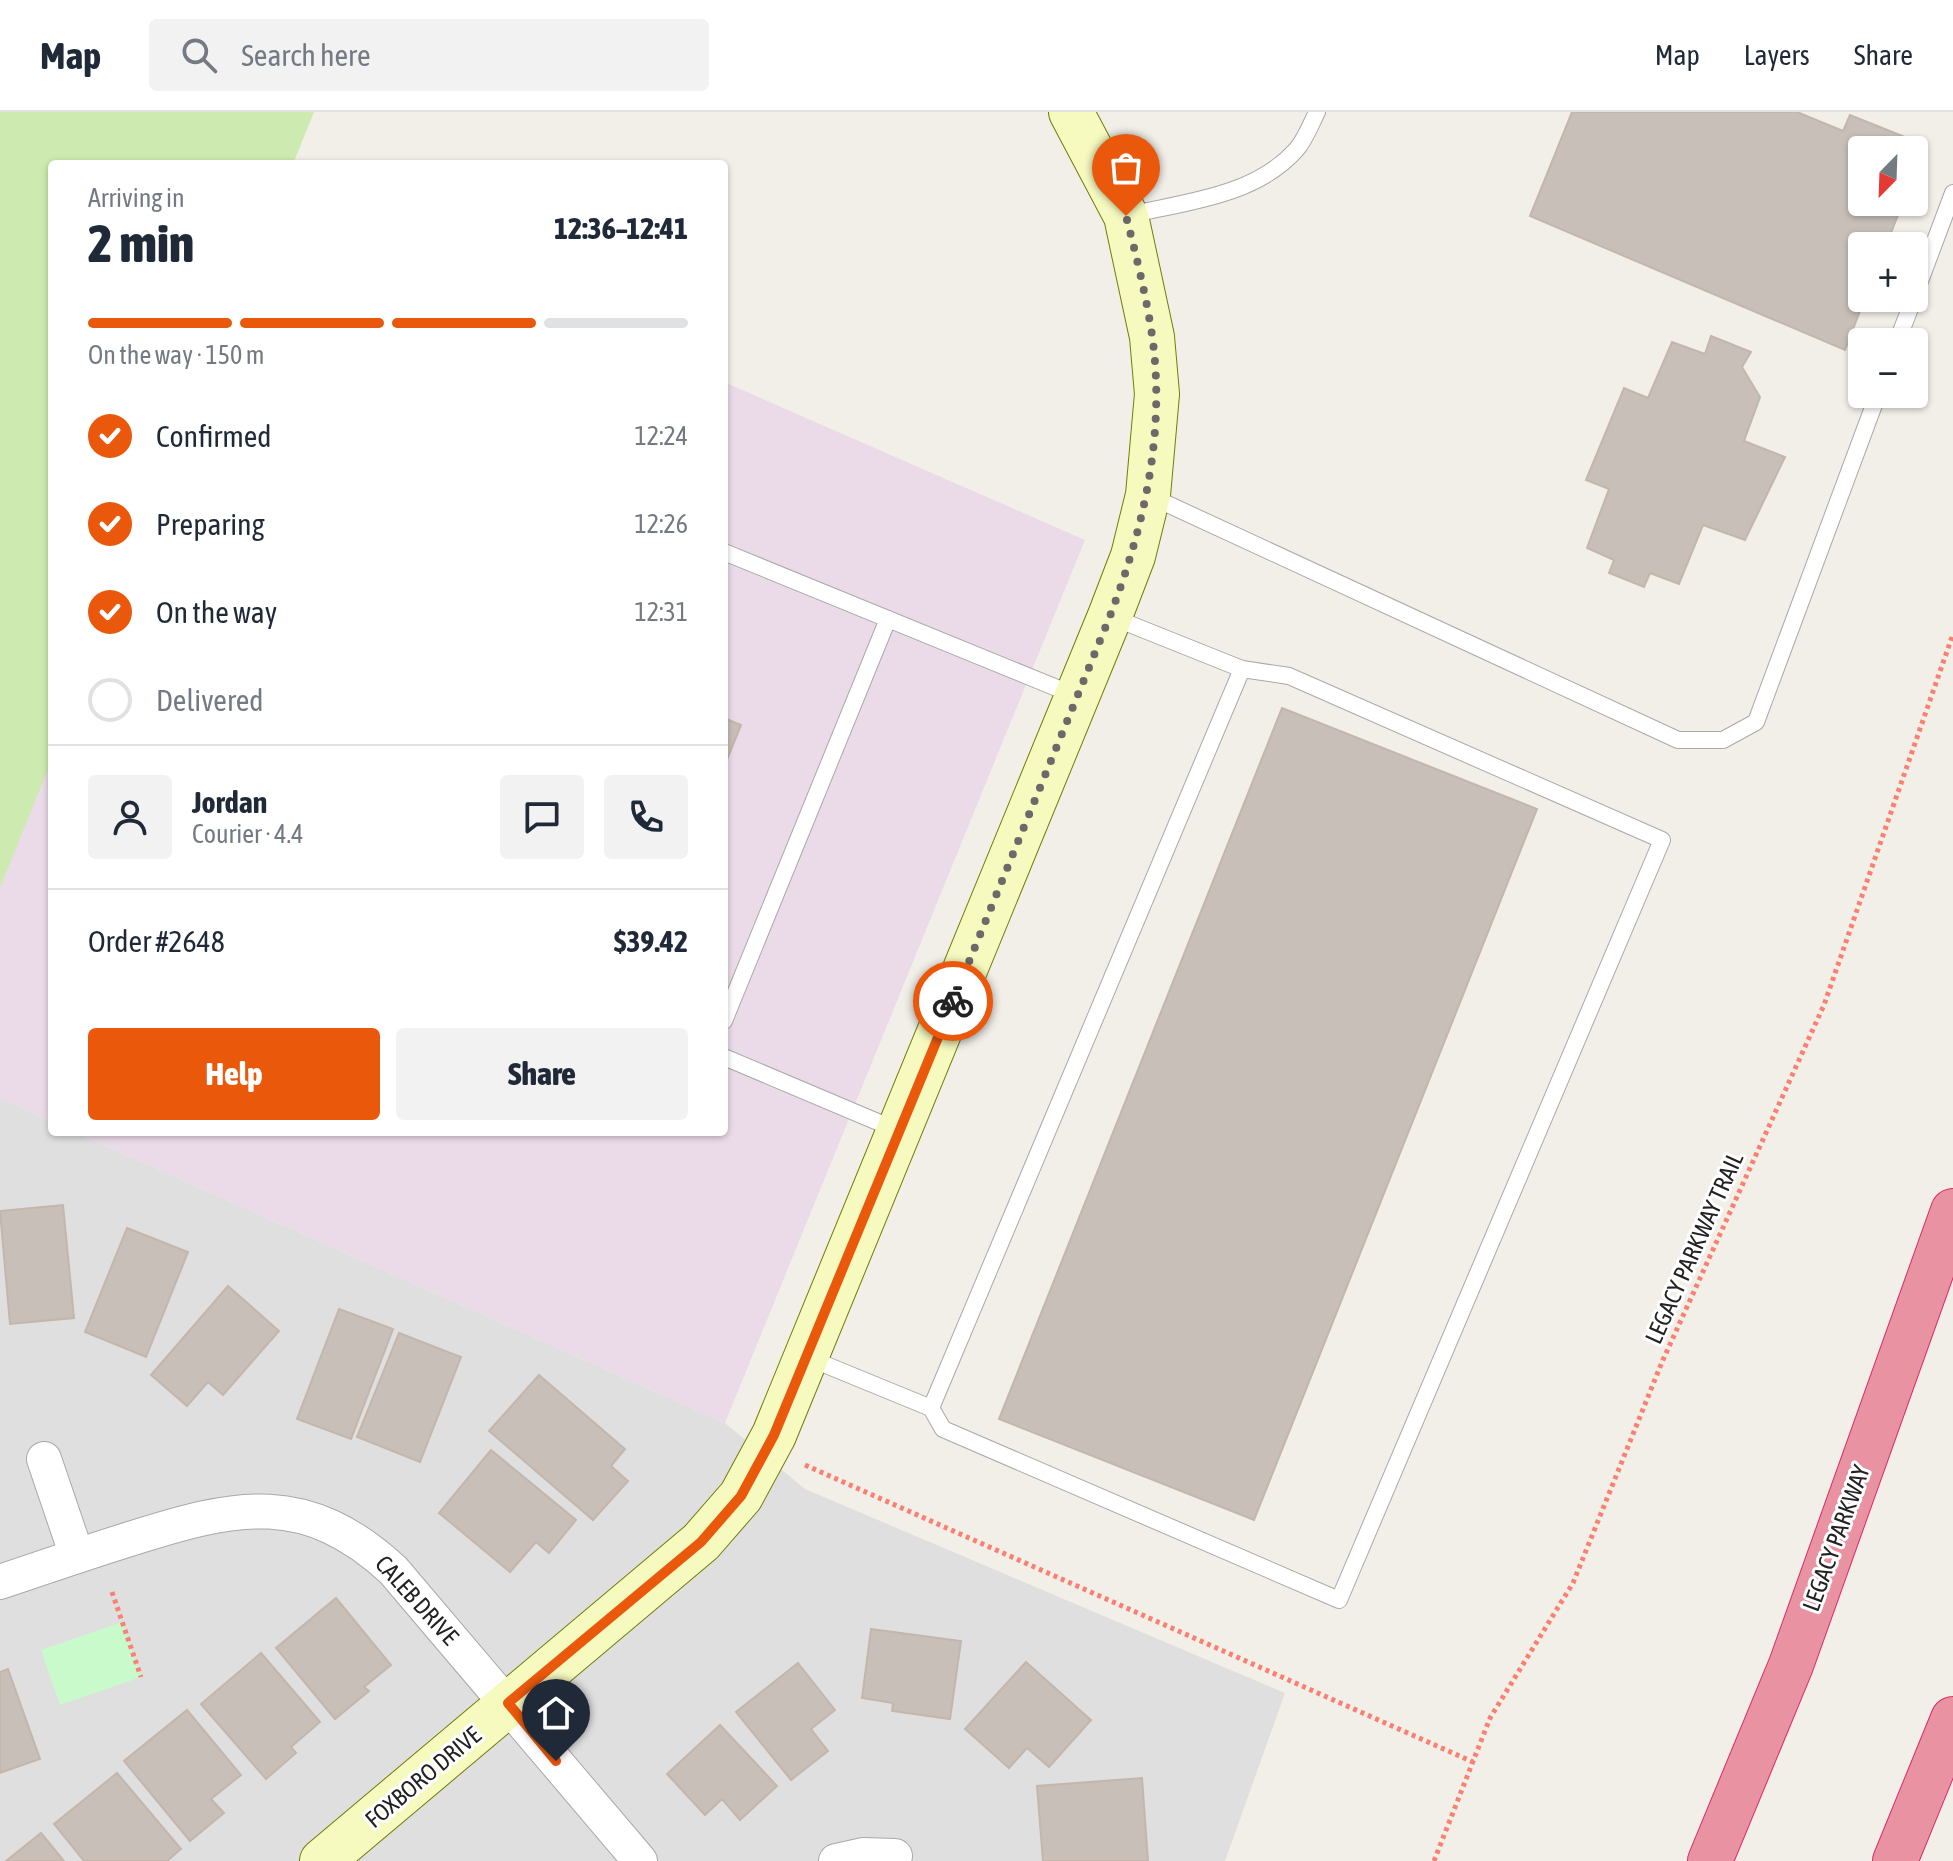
<!DOCTYPE html>
<meta charset="utf-8">
<style>
:root{--surface:#fff;--page:#f2f2f3;--text:#1f2937;--muted:#747a83;--line:#e0e1e3;--accent:#ea580c}
body{margin:0;font-family:"Asap Condensed",sans-serif;background:var(--page);color:var(--text);height:100vh;display:flex;flex-direction:column;font-size:30px;white-space:nowrap}
*{box-sizing:border-box;margin:0}
p{font-size:26px;color:var(--muted)}
.icon{flex:none;width:44px;height:44px;fill:none;stroke:currentColor;stroke-width:2;stroke-linecap:round;stroke-linejoin:round}
.map{position:relative;flex:1;overflow:hidden}
.sheet{position:absolute;left:48px;top:48px;width:680px;height:976px;display:flex;flex-direction:column;background:var(--surface);border-radius:8px;box-shadow:0 2px 6px #0004}
.sheet>*{flex:none}
.needle{width:52px;rotate:203deg}
.buttons{position:absolute;left:1848px;top:24px;display:grid;gap:16px}
.buttons a{display:grid;place-items:center;width:80px;height:80px;border-radius:8px;background:var(--surface);box-shadow:0 2px 6px #0004;font-size:40px}
.pin{position:absolute;display:grid;place-items:center;width:68px;height:68px;color:#fff;margin:-82px -34px;border-radius:50% 50% 50% 0;rotate:-45deg;box-shadow:0 0 8px #0007}
.pin .icon{rotate:45deg}
.courier{position:absolute;display:grid;place-items:center;width:80px;height:80px;margin:-40px;border:6px solid #ea580c;border-radius:50%;background:#fff;color:#222;box-shadow:0 2px 10px #0007}
.overview em{font-style:normal;font-weight:800}
.overview div{display:flex;flex-direction:column-reverse}
.overview{display:flex;align-items:center;justify-content:space-between;height:136px;padding:0 40px}
h1{font-size:52px;font-weight:800;line-height:60px}
.bar{display:grid;grid-template-columns:repeat(4,1fr);gap:12px 8px;align-content:center;height:96px;padding:0 40px}
.bar i{height:10px;border-radius:6px;background:var(--line)}
.bar .active{background:var(--accent)}
.bar p{grid-column:span 4}
.line{display:flex;align-items:center;gap:20px;padding:0 40px;border-top:2px solid var(--line)}
.line div{flex:1}
.round{display:grid;place-items:center;flex:none;width:84px;height:84px;border-radius:8px;background:var(--page)}
ol{padding:0 40px;list-style:none}
li{display:flex;align-items:center;gap:24px;height:88px}
li p{margin-inline-start:auto}
li .icon{padding:8px;border-radius:50%;background:var(--accent);color:#fff;stroke-width:4}
li:last-child{color:var(--muted)}
li i{width:44px;height:44px;border:4px solid var(--line);border-radius:50%}
.action{display:flex;gap:16px;margin-top:auto;padding:16px 40px}
.action a{flex:1;height:92px;border-radius:8px;background:var(--accent);color:#fff;font-size:32px;font-weight:800;line-height:92px;text-align:center}
.action a+a{background:var(--page);color:var(--text)}
header{display:flex;align-items:center;gap:48px;box-sizing:border-box;height:112px;padding:0 40px;background:var(--surface);border-bottom:2px solid var(--line)}
header strong{font-size:38px}
nav{display:flex;gap:44px;margin-inline-start:auto;font-size:28px}
.search{width:560px;height:72px;background:var(--page);display:flex;align-items:center;gap:20px;box-sizing:border-box;padding:0 28px;border-radius:8px;color:var(--muted);font-size:30px}
.map>svg:first-child{display:block}
.residential{fill:#e0dfdf}
.industrial{fill:#ebdbe8}
.grass{fill:#cdebb0}
.park{fill:#c8facc}
.building{fill:#c7bfb8;stroke:#c4b6ab;stroke-width:2}
.lines{fill:none;stroke-linecap:round;stroke-linejoin:round}
.lane-casing{stroke:#a9a9a9;stroke-width:18}
.street-casing{stroke:#a9a9a9;stroke-width:36}
.secondary-casing{stroke:#707d05;stroke-width:46}
.highway-casing{stroke:#dc2a67;stroke-width:46}
.path{stroke:#fa8072;stroke-width:5;stroke-dasharray:4 4;stroke-linecap:butt}
.lane{stroke:#fff;stroke-width:16}
.street{stroke:#fff;stroke-width:34}
.secondary{stroke:#f7fabf;stroke-width:44}
.highway{stroke:#e892a2;stroke-width:44}
.done{stroke:#6b6a68;stroke-width:8;stroke-dasharray:0 14.4}
.route{stroke:#ea580c;stroke-width:10}
.labels{text-anchor:middle;dominant-baseline:central;stroke-width:6;stroke-linejoin:round;paint-order:stroke}
.street-label{font-size:24px;fill:#222;stroke:#fff}
</style>
<header>
<strong>Map</strong>
<div class="search"><svg class="icon" aria-label="search" viewBox="0 0 24 24"><circle cx="10" cy="10" r="6"/><path d="M15 15l6 6"/></svg>Search here</div>
<nav><a>Map</a><a>Layers</a><a>Share</a></nav>
</header>
<div class="map">
<svg width="1953" height="1749" viewBox="0 0 1953 1749">
<rect width="100%" height="100%" fill="#f2efe9"/>
<path class="residential" d="M0 986 52 1010V1020H75L725 1311 805 1377 1285 1581 1225 1749H0Z"/>
<g class="industrial">
<path d="M724 270 1085 428 725 1311 75 1020H724Z"/>
<path d="M52 622V1010L0 986V751Z"/>
</g>
<path class="grass" d="M0 0H314L293 52H52V647L0 776Z"/>
<path class="park" d="M122 1510 141 1565 60 1593 41 1538Z"/>
<g class="building">
<path d="M1572 0H1797L1843 19 1850 3 1925 33 1914 62V38H1862V90H1903L1886 134H1862V186H1865L1845 238 1530 104Z"/>
<path d="M1711 224 1751 240 1742 255 1760 285 1744 329 1785 345 1745 428 1703 413 1679 472 1650 461 1644 475 1609 461 1614 448 1587 436 1609 377 1586 368 1624 276 1648 286 1672 230 1705 242Z"/>
<path d="M1282 596 1537 697 1254 1408 999 1307Z"/>
<path d="M724 606 741 613 724 655Z"/>
<path d="M63 1093 74 1206 10 1212 0 1099Z"/>
<path d="M127 1116 188 1140 146 1245 85 1220Z"/>
<path d="M228 1174 279 1219 223 1283 208 1270 187 1294 151 1263Z"/>
<path d="M339 1197 393 1217 351 1327 297 1307Z"/>
<path d="M399 1221 461 1245 420 1350 357 1325Z"/>
<path d="M539 1263 625 1337 611 1354 628 1369 593 1408 489 1319Z"/>
<path d="M491 1338 576 1408 549 1441 536 1430 510 1460 439 1401Z"/>
<path d="M336 1486 391 1553 364 1575 369 1579 335 1607 276 1536Z"/>
<path d="M871 1517 961 1529 950 1607 892 1599 893 1591 862 1586Z"/>
<path d="M261 1541 320 1610 291 1635 296 1641 266 1667 201 1592Z"/>
<path d="M1026 1550 1091 1608 1049 1655 1027 1636 1009 1656 965 1617Z"/>
<path d="M798 1551 835 1598 811 1617 828 1639 791 1668 736 1600Z"/>
<path d="M8 1557 40 1647 0 1661V1560Z"/>
<path d="M187 1598 241 1663 211 1687 224 1701 190 1729 124 1649Z"/>
<path d="M720 1613 777 1674 740 1708 722 1687 705 1703 667 1662Z"/>
<path d="M117 1661 181 1737 167 1749H84L54 1712Z"/>
<path d="M1142 1666 1148 1749H1043L1037 1674Z"/>
<path d="M41 1721 64 1749H6Z"/>
</g>
<g class="lines">
<defs>
<g id="lane">
<path d="M1129 103C1185 90 1255 84 1296 38 1305 28 1311 12 1317 0"/>
<path d="M1914 185 1953 81"/>
<path d="M1897 230 1914 186"/>
<path d="M1150 384 1678 628H1723L1756 610 1878 282"/>
<path d="M724 440 1074 583"/>
<path d="M724 909 888 507"/>
<path d="M724 945 899 1019"/>
<path d="M809 1246 931 1296 943 1317 1339 1488 1662 728 1289 564 1242 557 1112 505"/>
<path d="M931 1296 1242 557"/>
</g>
<g id="street">
<path d="M44 1347 77 1444"/>
<path d="M0 1470C44 1455 88 1440 133 1426 237 1393 306 1378 393 1458L640 1749"/>
<path d="M836 1749 863 1743 895 1744"/>
</g>
<path id="secondary" d="M322 1749 701 1430 741 1384 774 1323 1110 504 1133 444 1148 383 1157 282 1152 225 1126 104 1071 0"/>
<g id="highway">
<path d="M1710 1749 1791 1553 1953 1099"/>
<path d="M1895 1749 1953 1607"/>
</g>
</defs>
<use href="#lane" class="lane-casing"/>
<use href="#street" class="street-casing"/>
<use href="#secondary" class="secondary-casing"/>
<use href="#highway" class="highway-casing"/>
<g class="path">
<path d="M805 1353 1473 1650"/>
<path d="M112 1480 141 1565"/>
<path d="M1434 1749 1490 1606 1573 1471 1662 1250 1824 893 1953 522"/>
</g>
<use href="#lane" class="lane"/>
<use href="#street" class="street"/>
<use href="#secondary" class="secondary"/>
<use href="#highway" class="highway"/>
</g>
<g class="lines">
<path class="done" d="M953 889 1110 504C1144 415 1166 320 1152 223 1146 183 1136 143 1126 104"/>
<path class="route" d="M556 1649 508 1591 701 1430 741 1384 774 1323 953 889"/>
</g>
<g class="labels">
<g class="street-label">
<text transform="translate(1694 1136) rotate(-66)">LEGACY PARKWAY TRAIL</text>
<text transform="translate(1836 1426) rotate(-70)">LEGACY PARKWAY</text>
<text transform="translate(417 1488) rotate(48)">CALEB DRIVE</text>
<text transform="translate(423 1665) rotate(-40)">FOXBORO DRIVE</text>
</g>
</g>
</svg>
<div class="buttons">
<a><svg class="needle" viewBox="-14 -14 28 28"><path d="M0-13l5 13h-10z" fill="#e53935"/><path d="M0 13l5-13h-10z" fill="#747a83"/></svg></a>
<a>+</a>
<a>−</a>
</div>
<div class="pin" style="left:1126px;top:104px;background:#ea580c"><svg class="icon" aria-label="bag" viewBox="0 0 24 24"><path d="M5 8h14l-1 12H6zM9 8a3 3 0 0 1 6 0"/></svg></div>
<div class="pin" style="left:556px;top:1649px;background:#1f2937"><svg class="icon" aria-label="home" viewBox="0 0 24 24"><path d="M3 11l9-7 9 7M6 9v11h12V9"/></svg></div>
<div class="courier" style="left:953px;top:889px"><svg class="icon" aria-label="bike" viewBox="0 0 24 24"><circle cx="6" cy="16" r="4"/><circle cx="18" cy="16" r="4"/><path d="M6 16l4-8h5l3 8M10 8l3 8H6M13 5h3"/></svg></div>
<section class="sheet">
<div class="overview"><div><h1>2 min</h1><p>Arriving in</p></div><em>12:36–12:41</em></div>
<div class="bar"><i class="active"></i><i class="active"></i><i class="active"></i><i></i><p>On the way · 150 m</p></div>
<ol>
<li><svg class="icon" aria-label="check" viewBox="0 0 24 24"><path d="M5 12l5 5 9-10"/></svg>Confirmed<p>12:24</p></li>
<li><svg class="icon" aria-label="check" viewBox="0 0 24 24"><path d="M5 12l5 5 9-10"/></svg>Preparing<p>12:26</p></li>
<li><svg class="icon" aria-label="check" viewBox="0 0 24 24"><path d="M5 12l5 5 9-10"/></svg>On the way<p>12:31</p></li>
<li><i></i>Delivered</li>
</ol>
<div class="line" style="height:144px"><a class="round"><svg class="icon" aria-label="person" viewBox="0 0 24 24"><circle cx="12" cy="8" r="4"/><path d="M4 21q1-7 8-7t8 7"/></svg></a><div><b>Jordan</b><p>Courier · 4.4</p></div><a class="round"><svg class="icon" aria-label="chat" viewBox="0 0 24 24"><path d="M4 5h16v11H9l-5 4z"/></svg></a><a class="round"><svg class="icon" aria-label="phone" viewBox="0 0 24 24"><path d="M5 4h4l2 5-3 2q2 4 5 5l2-3 5 2v4C11 20 4 13 5 4z"/></svg></a></div>
<div class="line" style="height:104px"><div>Order #2648</div><b>$39.42</b></div>
<div class="action"><a>Help</a><a>Share</a></div>
</section>
</div>
